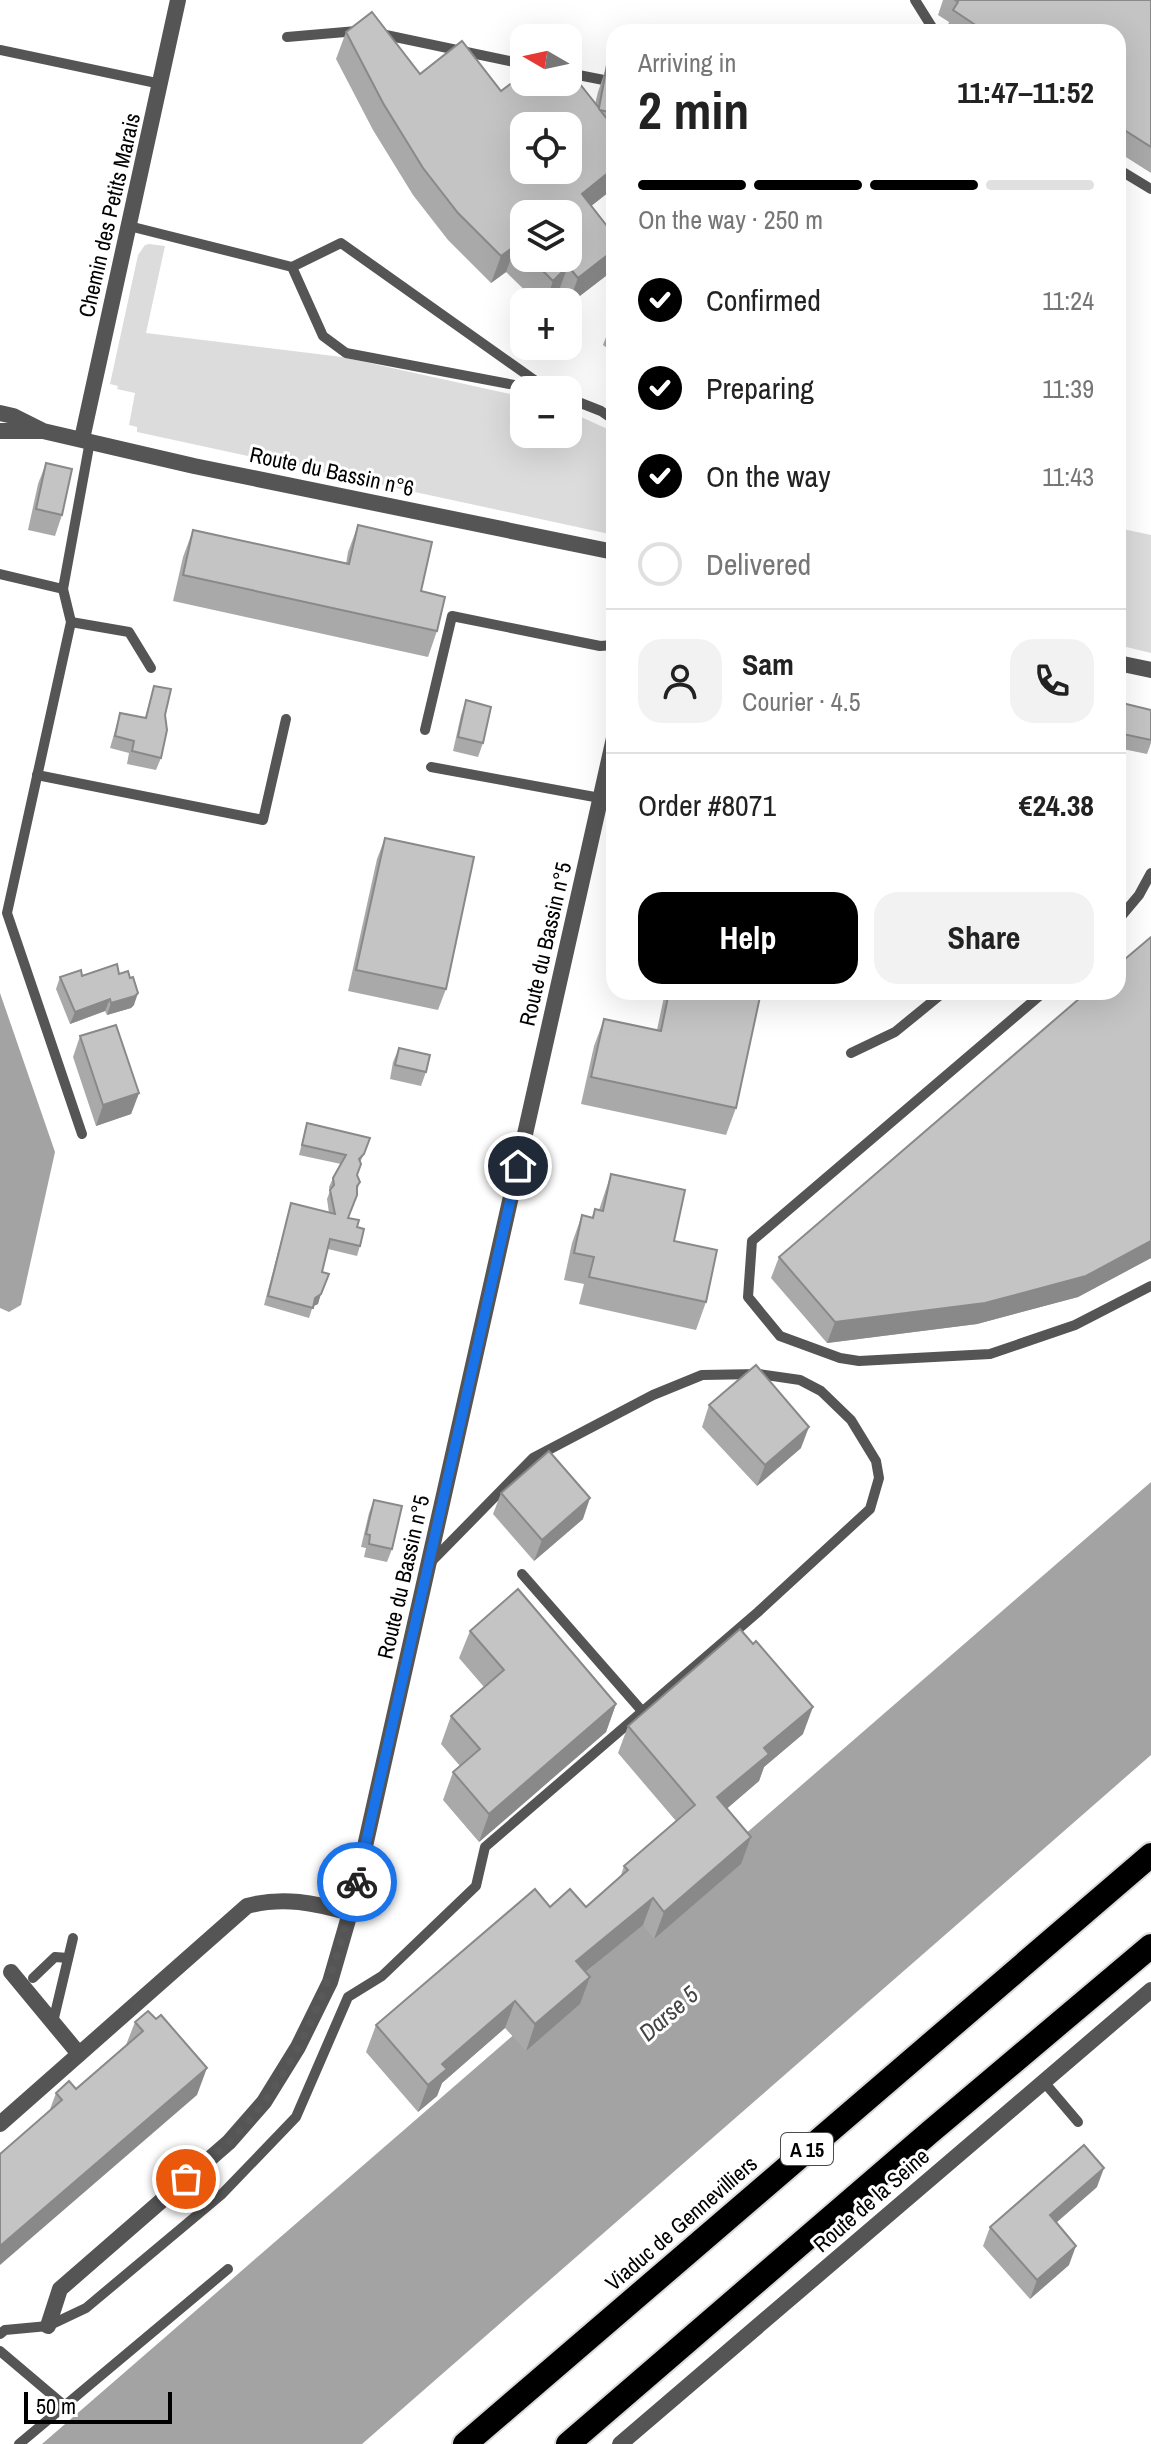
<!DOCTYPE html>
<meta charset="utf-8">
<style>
:root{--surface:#fff;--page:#f2f2f2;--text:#222;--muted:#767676;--line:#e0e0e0;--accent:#000}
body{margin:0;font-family:"Archivo Narrow",sans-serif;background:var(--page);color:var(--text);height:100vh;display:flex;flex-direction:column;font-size:30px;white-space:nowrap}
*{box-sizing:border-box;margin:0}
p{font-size:26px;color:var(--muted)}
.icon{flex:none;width:44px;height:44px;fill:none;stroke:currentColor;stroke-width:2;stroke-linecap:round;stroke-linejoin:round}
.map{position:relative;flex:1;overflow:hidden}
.panel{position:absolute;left:606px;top:24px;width:520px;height:976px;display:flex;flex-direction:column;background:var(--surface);border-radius:24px;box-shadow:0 8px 32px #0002}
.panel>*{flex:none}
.needle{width:52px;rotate:279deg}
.controls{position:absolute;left:510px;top:24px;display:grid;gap:16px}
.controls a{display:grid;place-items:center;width:72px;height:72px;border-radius:16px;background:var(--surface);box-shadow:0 8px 32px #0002;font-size:40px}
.scale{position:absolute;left:24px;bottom:20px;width:148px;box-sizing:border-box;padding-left:8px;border:4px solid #000;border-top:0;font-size:22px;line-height:28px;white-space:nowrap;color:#000;-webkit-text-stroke:6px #fff;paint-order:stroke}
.pin{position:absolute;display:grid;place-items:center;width:68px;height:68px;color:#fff;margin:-34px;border:4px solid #fff;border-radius:50%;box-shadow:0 2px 8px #0007}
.courier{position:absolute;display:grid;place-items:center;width:80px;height:80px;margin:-40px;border:6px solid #1a73e8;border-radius:50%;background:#fff;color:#222;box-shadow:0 2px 10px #0007}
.head em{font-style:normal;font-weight:800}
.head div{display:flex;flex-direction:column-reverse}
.head{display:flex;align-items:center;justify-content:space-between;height:136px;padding:0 32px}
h1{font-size:52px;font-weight:800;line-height:60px}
.bar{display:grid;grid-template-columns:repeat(4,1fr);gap:12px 8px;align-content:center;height:96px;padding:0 32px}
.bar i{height:10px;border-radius:6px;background:var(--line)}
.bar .current{background:var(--accent)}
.bar p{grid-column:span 4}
.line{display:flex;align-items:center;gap:20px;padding:0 32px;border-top:2px solid var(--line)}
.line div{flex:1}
.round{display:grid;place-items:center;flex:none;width:84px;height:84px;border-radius:24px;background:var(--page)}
ol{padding:0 32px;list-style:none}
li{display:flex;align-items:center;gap:24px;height:88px}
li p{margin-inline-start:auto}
li .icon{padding:8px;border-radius:50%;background:var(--accent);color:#fff;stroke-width:4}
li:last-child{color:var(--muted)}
li i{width:44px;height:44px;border:4px solid var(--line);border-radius:50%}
.cta{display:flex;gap:16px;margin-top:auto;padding:16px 32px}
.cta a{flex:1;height:92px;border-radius:24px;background:var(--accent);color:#fff;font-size:32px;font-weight:800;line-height:92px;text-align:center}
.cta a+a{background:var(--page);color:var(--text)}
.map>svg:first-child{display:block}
.green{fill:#dcdcdc}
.water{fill:#a3a3a3}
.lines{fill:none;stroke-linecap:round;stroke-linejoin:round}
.highway-casing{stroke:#dbdbdb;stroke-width:28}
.lane{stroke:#555;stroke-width:10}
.street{stroke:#555;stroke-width:16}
.highway{stroke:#000;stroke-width:24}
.wall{fill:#a9a9a9;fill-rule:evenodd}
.shaded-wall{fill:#898989}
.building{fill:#c4c4c4;stroke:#898989;stroke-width:2;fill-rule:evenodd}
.done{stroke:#595959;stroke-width:8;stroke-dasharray:0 14.4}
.route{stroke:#1a73e8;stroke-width:10}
.labels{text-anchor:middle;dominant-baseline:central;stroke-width:6;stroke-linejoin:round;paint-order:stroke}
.shield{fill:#fff;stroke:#4c4c4c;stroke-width:2}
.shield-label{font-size:20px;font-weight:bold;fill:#000}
.street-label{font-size:22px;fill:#000;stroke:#fff}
.water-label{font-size:24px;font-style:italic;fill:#444;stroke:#fff}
</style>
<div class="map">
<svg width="1151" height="2444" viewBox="0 0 1151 2444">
<rect width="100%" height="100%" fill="#fff"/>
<g class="green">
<path d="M149 244 165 246 146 333 342 357 524 397V434H568V411L614 432V535L137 432V427L129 425 135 393 117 389 118 386 110 384 138 255 145 245Z"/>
<path d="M1118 528 1151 535V653L1118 645Z"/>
</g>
<g class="water">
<path d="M0 993 55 1152 21 1305 9 1312 0 1308Z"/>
<path d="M1151 1482V1755L362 2444H42Z"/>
</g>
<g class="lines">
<defs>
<g id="highway">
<path d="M465 2444 1151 1855"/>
<path d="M568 2444 929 2133 1151 1946"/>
</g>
</defs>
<use href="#highway" class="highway-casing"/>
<g class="lane">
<path d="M915 0 935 32"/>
<path d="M381 34 524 64"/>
<path d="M287 37 357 31"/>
<path d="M0 50 161 84"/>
<path d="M568 73 614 82"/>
<path d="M1118 169 1151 189"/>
<path d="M129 226 292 267 323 336 346 353 541 390"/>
<path d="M292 267 341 243 547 389"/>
<path d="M568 398 601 411 614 420"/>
<path d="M0 574 63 589 90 441"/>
<path d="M63 589 71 622 7 913 82 1134"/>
<path d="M71 622 129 632 151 668"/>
<path d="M425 730 452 616 600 646 614 645"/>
<path d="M431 767 600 798"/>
<path d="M37 775 263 820 286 719"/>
<path d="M1118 920 1139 895 1151 873"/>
<path d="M1044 992 752 1241 748 1297 780 1336 840 1358 859 1361 990 1354 1075 1325 1151 1286"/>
<path d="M851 1053 895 1032 944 992"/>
<path d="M522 1574 642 1711"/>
<path d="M33 1978 55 1957 68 1958"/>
<path d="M53 2022 73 1938"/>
<path d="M1044 2082 1078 2122"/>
<path d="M0 2334 5 2330 48 2326 86 2308 221 2195 296 2117 348 1997 382 1976 476 1886 485 1847 758 1612 870 1509 879 1478 876 1461 851 1420 821 1391 800 1380 759 1374 702 1375 653 1395 533 1458 430 1563"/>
<path d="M0 2351 65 2406"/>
<path d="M19 2444 228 2269"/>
</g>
<g class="street">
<path d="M0 413 13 416 43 431 194 466 614 552"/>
<path d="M0 431H41"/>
<path d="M82 439 178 0"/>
<path d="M1118 663 1151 670"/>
<path d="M11 1972 79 2054"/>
<path d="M0 2124 247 1906C283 1896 315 1903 350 1913"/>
<path d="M48 2326 60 2289 229 2142 264 2102 298 2047 330 1982 350 1913 614 738"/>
<path d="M620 2444 1151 1990"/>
</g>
<use href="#highway" class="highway"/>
</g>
<g class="wall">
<path d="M943 0H1151V173L1118 152V32H947L946 31 949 22 938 15Z"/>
<path d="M346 32 420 74 501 91 595 104 598 92 607 65 614 66V188L591 206 611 272 568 305V302H565L558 293 550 302H537L506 272 491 283 448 240 413 195 373 130 336 59ZM524 214 568 258H524Z"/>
<path d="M614 324V353L603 345 608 332Z"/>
<path d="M46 463 62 515 55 536 28 530 38 484Z"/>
<path d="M358 525 421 591 437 631 428 657 173 601 183 557 193 530 346 564 348 552Z"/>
<path d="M154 686 165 715 161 758 156 770 127 764 129 753 110 748 120 713 145 718Z"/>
<path d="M466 700 483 743 478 757 453 751 461 715Z"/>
<path d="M1118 702 1151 710V743L1147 754 1118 748Z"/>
<path d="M385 838 446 989 438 1010 348 991 377 859Z"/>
<path d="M1151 937V1258L1078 1297 977 1324 827 1343 771 1278 779 1257Z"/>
<path d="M119 974 134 1005 131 1008 107 1015 105 1011 70 1024 56 989 60 977Z"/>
<path d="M665 992H761L736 1108 726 1135 581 1104 594 1046 604 1019 657 1030Z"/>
<path d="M80 1036 139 1093 131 1114 96 1126 73 1057Z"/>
<path d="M399 1048 426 1072 421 1086 390 1079 393 1062Z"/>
<path d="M307 1123 370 1138 360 1163 357 1175 360 1182 348 1218 357 1227 360 1246 357 1256 328 1249 322 1272 318 1304 313 1306 309 1318 264 1305 291 1203 329 1213 327 1199 330 1191 329 1187 333 1178 341 1164 299 1155Z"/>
<path d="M611 1174 674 1241 706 1302 696 1330 579 1304 584 1284 564 1280 572 1243 582 1215 592 1217 595 1209 599 1210Z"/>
<path d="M709 1405 801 1448 757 1486 702 1427Z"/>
<path d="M501 1493 583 1519 534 1561 493 1514Z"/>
<path d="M374 1500 392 1549 387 1562 364 1557 366 1548 361 1547 369 1513Z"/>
<path d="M470 1631 616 1704 606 1732 479 1842 443 1800 453 1772 460 1766 441 1744 451 1716 484 1687 459 1658Z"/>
<path d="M628 1726 803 1734 764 1767 759 1781 727 1808 741 1864 654 1939 643 1925 586 1972 590 1977 580 2004 526 2051 505 2028 442 2083 437 2096 418 2112 366 2052 376 2025 550 1907H586L621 1875 624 1866 676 1821 618 1753Z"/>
<path d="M135 2022 197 2095 49 2112 56 2093 76 2089 126 2045Z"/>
<path d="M1097 2187 1056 2223 1069 2265 1030 2299 983 2246 990 2227Z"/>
</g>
<g class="shaded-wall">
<path d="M614 168V188L572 221 582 194Z"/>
<path d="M516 245 506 272 491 283 501 256Z"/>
<path d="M614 250V264L611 272 568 305 578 278Z"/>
<path d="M568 266 558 293 550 302H546L553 281Z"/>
<path d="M138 993 134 1005 131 1008 107 1015 111 1003Z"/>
<path d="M110 999 105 1011 70 1024 75 1012Z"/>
<path d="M139 1093 131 1114 96 1126 103 1105Z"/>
<path d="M1151 1241V1258L1078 1297 977 1324 827 1343 835 1322Z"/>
<path d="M321 1294 318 1304 312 1307 315 1298Z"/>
<path d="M809 1427 801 1448 757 1486 765 1465Z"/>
<path d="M590 1498 583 1519 534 1561 542 1540Z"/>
<path d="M616 1704 606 1732 479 1842 489 1814Z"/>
<path d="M813 1707 803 1734 764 1767 759 1781 708 1825 717 1797 764 1748Z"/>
<path d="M751 1837 741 1864 654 1939 664 1912Z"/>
<path d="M653 1898 643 1925 566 1988 576 1961Z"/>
<path d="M590 1977 580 2004 526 2051 535 2024Z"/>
<path d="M515 2001 505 2028 442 2083 437 2096 418 2112 428 2085 442 2064Z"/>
<path d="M207 2068 197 2095 0 2265V2246Z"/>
<path d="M1104 2168 1097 2187 1043 2234 1050 2215Z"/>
<path d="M1076 2246 1069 2265 1030 2299 1037 2280Z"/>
</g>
<g class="building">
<path d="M955 0H1151V147L1118 126V32H986L953 10 958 2Z"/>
<path d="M372 12 420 74 462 41 501 91 524 74V82H568V69L599 108 607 65 614 66V113L600 110 614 128V168L582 194 614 235V250L578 278 568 266 553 281 530 258H568V214H524V252L516 245 501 256 458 213 423 168 383 103 346 32ZM524 126H568V170H524Z"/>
<path d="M614 324V337L608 332Z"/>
<path d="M46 463 72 469 62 515 36 509Z"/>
<path d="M358 525 432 542 421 591 445 597 437 631 183 575 193 530 349 564Z"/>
<path d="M154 686 171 689 165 715 167 730 161 758 132 751 134 741 115 736 120 713 146 718Z"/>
<path d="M466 700 491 707 483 743 458 737Z"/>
<path d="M1118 702 1151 710V740L1118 733Z"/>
<path d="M1118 778 1125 791 1121 804 1118 806Z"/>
<path d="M385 838 474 857 446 989 356 970Z"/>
<path d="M1151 937V1241L1086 1276 985 1303 835 1322 779 1257 1087 992H1118V965Z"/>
<path d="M117 964 119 974 128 971 130 978 133 977 138 993 135 996 111 1003 110 999 75 1012 60 977 81 970 82 976Z"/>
<path d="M669 992H761L736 1108 591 1077 604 1019 661 1031Z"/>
<path d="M116 1025 139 1093 103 1105 80 1036Z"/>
<path d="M399 1048 430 1055 426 1072 395 1065Z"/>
<path d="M307 1123 370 1138 364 1154 359 1159 361 1164 357 1175 360 1182 357 1186V1195L348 1218 359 1220 357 1227 364 1229 360 1246 330 1239 322 1272 329 1274 321 1294 315 1298 313 1308 268 1296 291 1203 335 1214 330 1190 334 1185 333 1178 346 1155 302 1145Z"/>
<path d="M611 1174 685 1190 674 1241 717 1250 706 1302 589 1277 594 1257 574 1253 582 1215 593 1218 595 1209 603 1211Z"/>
<path d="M756 1365 809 1427 765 1465 709 1405Z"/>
<path d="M549 1451 590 1498 542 1540 501 1493Z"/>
<path d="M374 1500 402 1506 392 1549 369 1544 370 1535 366 1534Z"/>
<path d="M518 1589 616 1704 489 1814 453 1772 480 1749 451 1716 504 1670 470 1631Z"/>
<path d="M740 1629 753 1644 756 1641 813 1707 764 1748 769 1754 717 1797 751 1837 664 1912 653 1898 576 1961 590 1977 535 2024 515 2001 442 2064 447 2069 428 2085 376 2025 535 1889 550 1907 570 1889 586 1907 628 1870 624 1866 695 1805 628 1726Z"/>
<path d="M148 2011 156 2019 161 2015 207 2068 0 2246V2154L62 2100 56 2093 69 2081 76 2089 143 2031 135 2022Z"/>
<path d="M1084 2145 1104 2168 1050 2215 1076 2246 1037 2280 990 2227Z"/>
</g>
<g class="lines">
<path class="done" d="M186 2179C214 2155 243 2131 265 2101 312 2035 339 1960 357 1882"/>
<path class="route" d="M357 1882 518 1166"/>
</g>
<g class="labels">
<rect class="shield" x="781" y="2133" width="52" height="32" rx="6"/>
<g class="shield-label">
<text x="807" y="2149">A 15</text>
</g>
<g class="street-label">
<text transform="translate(109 215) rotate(-77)">Chemin des Petits Marais</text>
<text transform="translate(332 471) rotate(12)">Route du Bassin n°6</text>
<text transform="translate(545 944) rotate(-77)">Route du Bassin n°5</text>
<text transform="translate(403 1577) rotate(-77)">Route du Bassin n°5</text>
<text transform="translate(871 2200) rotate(-41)">Route de la Seine</text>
<text transform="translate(681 2223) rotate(-41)">Viaduc de Gennevilliers</text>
</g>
<g class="water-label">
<text transform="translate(668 2013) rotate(-41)">Darse 5</text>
</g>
</g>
</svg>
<div class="controls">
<a><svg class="needle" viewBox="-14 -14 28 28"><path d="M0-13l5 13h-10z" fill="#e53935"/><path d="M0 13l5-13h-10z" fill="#767676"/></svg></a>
<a><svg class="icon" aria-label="locate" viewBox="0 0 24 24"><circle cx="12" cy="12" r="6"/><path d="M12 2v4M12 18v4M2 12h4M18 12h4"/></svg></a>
<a><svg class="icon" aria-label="layers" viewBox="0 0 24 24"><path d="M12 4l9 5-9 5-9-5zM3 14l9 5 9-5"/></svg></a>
<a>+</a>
<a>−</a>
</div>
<div class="scale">50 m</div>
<div class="pin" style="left:186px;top:2179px;background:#ea580c"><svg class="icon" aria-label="bag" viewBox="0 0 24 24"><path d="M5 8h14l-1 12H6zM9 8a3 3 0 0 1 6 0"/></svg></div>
<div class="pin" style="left:518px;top:1166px;background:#1f2937"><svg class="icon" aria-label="home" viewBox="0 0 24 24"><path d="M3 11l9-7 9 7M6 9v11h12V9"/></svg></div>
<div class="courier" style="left:357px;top:1882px"><svg class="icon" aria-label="bike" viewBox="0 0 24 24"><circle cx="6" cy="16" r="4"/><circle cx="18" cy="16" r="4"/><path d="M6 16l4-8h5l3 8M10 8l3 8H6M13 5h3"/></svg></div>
<section class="panel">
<div class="head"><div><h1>2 min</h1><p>Arriving in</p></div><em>11:47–11:52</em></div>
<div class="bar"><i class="current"></i><i class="current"></i><i class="current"></i><i></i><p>On the way · 250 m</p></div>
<ol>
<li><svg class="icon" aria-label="check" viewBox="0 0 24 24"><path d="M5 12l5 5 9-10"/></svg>Confirmed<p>11:24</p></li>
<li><svg class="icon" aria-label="check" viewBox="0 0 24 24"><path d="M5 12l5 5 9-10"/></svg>Preparing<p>11:39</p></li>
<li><svg class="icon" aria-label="check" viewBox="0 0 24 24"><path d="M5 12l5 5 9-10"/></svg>On the way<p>11:43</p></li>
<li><i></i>Delivered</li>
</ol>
<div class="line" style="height:144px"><a class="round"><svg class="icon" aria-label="person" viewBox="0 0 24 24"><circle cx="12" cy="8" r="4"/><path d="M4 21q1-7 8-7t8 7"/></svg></a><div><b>Sam</b><p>Courier · 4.5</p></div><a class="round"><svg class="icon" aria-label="phone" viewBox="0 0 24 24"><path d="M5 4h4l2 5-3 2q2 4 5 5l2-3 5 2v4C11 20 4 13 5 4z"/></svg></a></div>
<div class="line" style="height:104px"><div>Order #8071</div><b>€24.38</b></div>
<div class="cta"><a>Help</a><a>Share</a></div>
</section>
</div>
